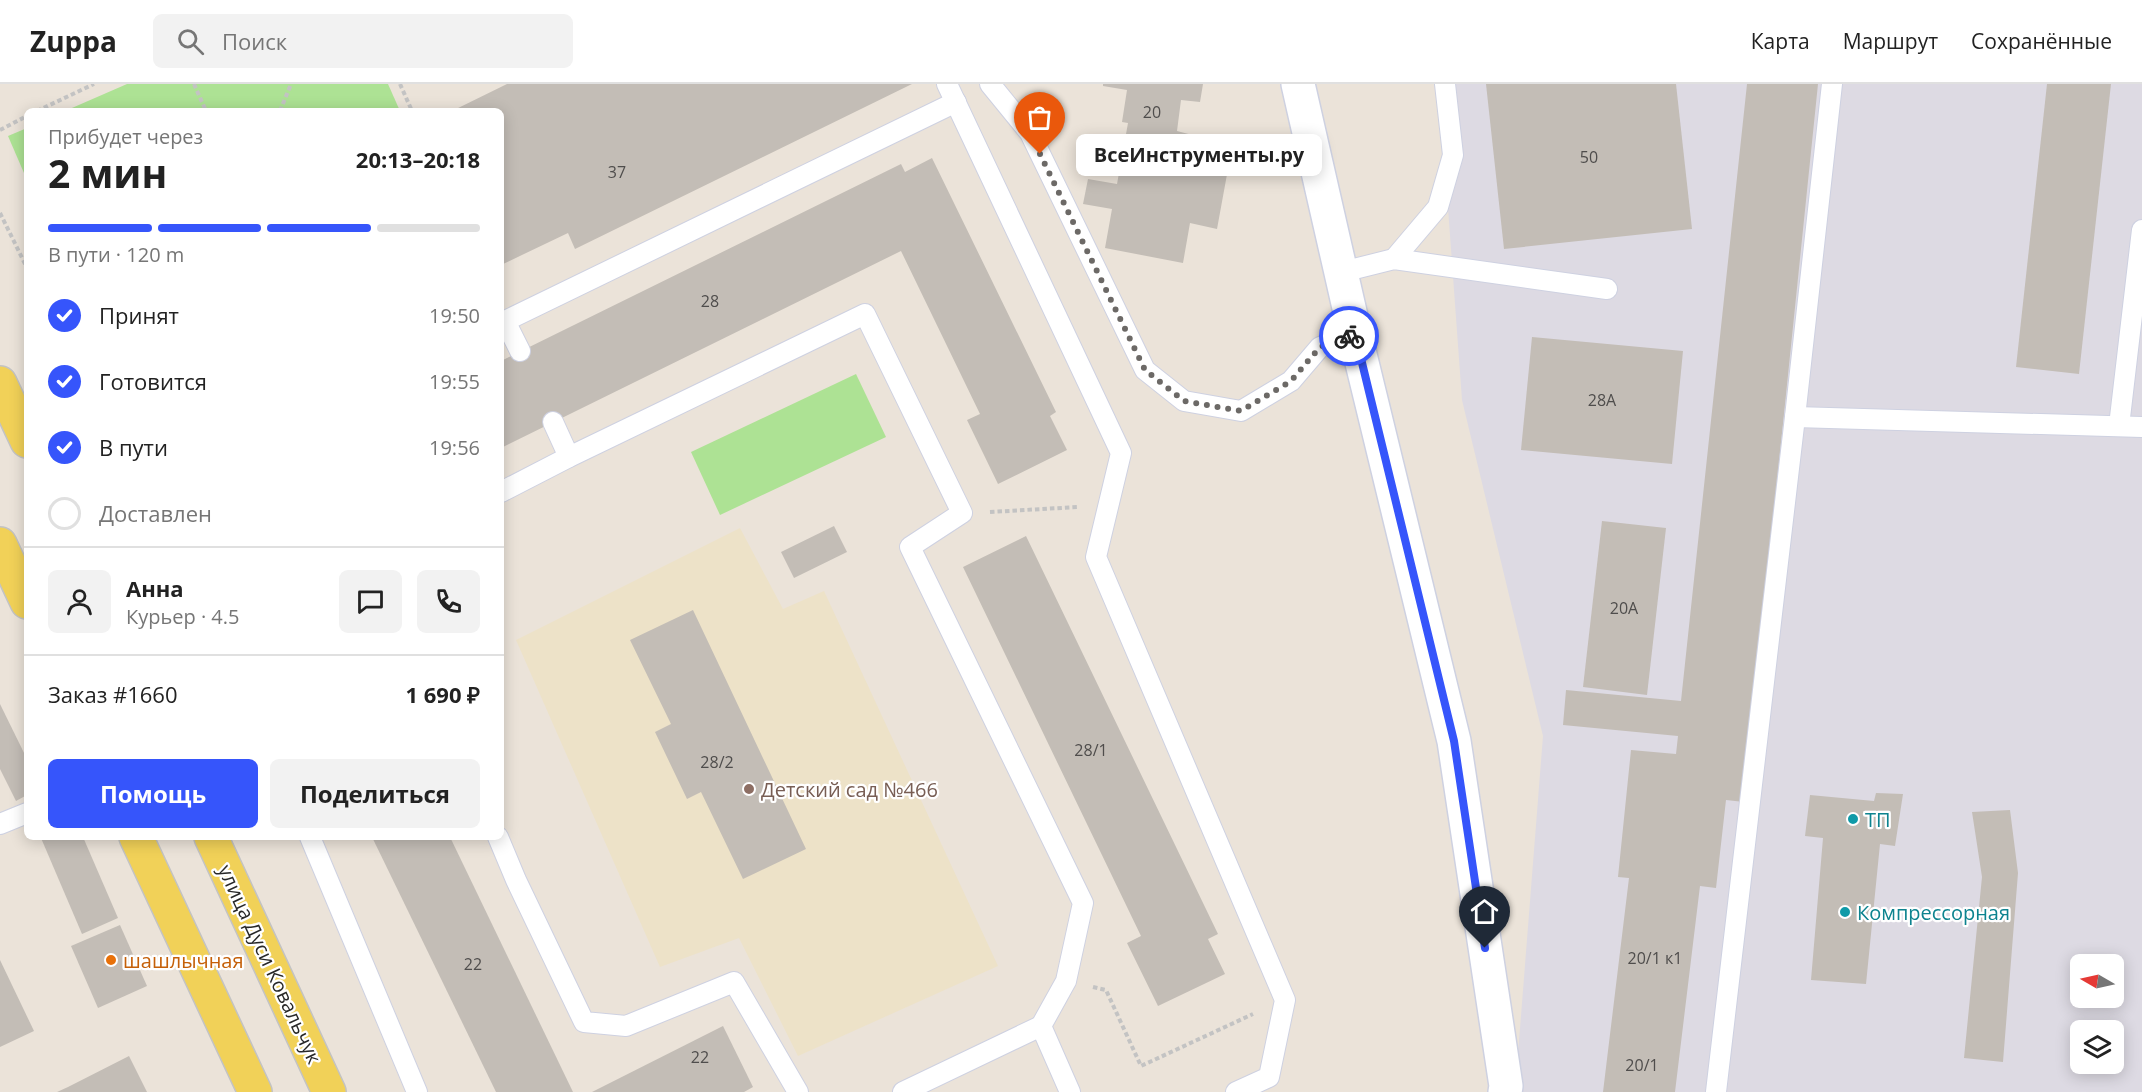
<!DOCTYPE html>
<html lang="ru">
<meta charset="utf-8">
<style>
:root{--surface:#fff;--page:#f2f2f2;--text:#222;--muted:#767676;--line:#e0e0e0;--accent:#3655fb}
body{margin:0;font-family:"Open Sans",sans-serif;background:var(--page);color:var(--text);height:100vh;display:flex;flex-direction:column;font-size:22px;white-space:nowrap}
*{box-sizing:border-box;margin:0}
p{font-size:20px;color:var(--muted)}
.icon{flex:none;width:33px;height:33px;fill:none;stroke:currentColor;stroke-width:2;stroke-linecap:round;stroke-linejoin:round}
.map{position:relative;flex:1;overflow:hidden}
.panel{position:absolute;left:24px;top:24px;width:480px;height:732px;display:flex;flex-direction:column;background:var(--surface);border-radius:9px;box-shadow:0 3px 15px #0003}
.panel>*{flex:none}
.needle{width:39px;rotate:279deg}
.controls{position:absolute;left:2070px;top:870px;display:grid;gap:12px}
.controls a{display:grid;place-items:center;width:54px;height:54px;border-radius:9px;background:var(--surface);box-shadow:0 3px 15px #0003;font-size:30px}
.pin{position:absolute;display:grid;place-items:center;width:51px;height:51px;color:#fff;margin:-62px -26px;border-radius:50% 50% 50% 0;rotate:-45deg;box-shadow:0 0 6px #0007}
.pin .icon{rotate:45deg}
.courier{position:absolute;display:grid;place-items:center;width:60px;height:60px;margin:-30px;border:4px solid #3655fb;border-radius:50%;background:#fff;color:#222;box-shadow:0 2px 8px #0007}
.bubble{position:absolute;height:42px;border-radius:9px;background:var(--surface);box-shadow:0 3px 15px #0003;font-size:20px;font-weight:700;line-height:42px;text-align:center}
.head em{font-style:normal;font-weight:700}
.head div{display:flex;flex-direction:column-reverse}
.head{display:flex;align-items:center;justify-content:space-between;height:102px;padding:0 24px}
h1{font-size:39px;font-weight:700;line-height:45px}
.bar{display:grid;grid-template-columns:repeat(4,1fr);gap:9px 6px;align-content:center;height:72px;padding:0 24px}
.bar i{height:8px;border-radius:4px;background:var(--line)}
.bar .active{background:var(--accent)}
.bar p{grid-column:span 4}
.line{display:flex;align-items:center;gap:15px;padding:0 24px;border-top:2px solid var(--line)}
.line div{flex:1}
.round{display:grid;place-items:center;flex:none;width:63px;height:63px;border-radius:9px;background:var(--page)}
ol{padding:0 24px;list-style:none}
li{display:flex;align-items:center;gap:18px;height:66px}
li p{margin-inline-start:auto}
li .icon{padding:6px;border-radius:50%;background:var(--accent);color:#fff;stroke-width:4}
li:last-child{color:var(--muted)}
li i{width:33px;height:33px;border:3px solid var(--line);border-radius:50%}
.action{display:flex;gap:12px;margin-top:auto;padding:12px 24px}
.action a{flex:1;height:69px;border-radius:9px;background:var(--accent);color:#fff;font-size:24px;font-weight:700;line-height:69px;text-align:center}
.action a+a{background:var(--page);color:var(--text)}
header{display:flex;align-items:center;gap:36px;box-sizing:border-box;height:84px;padding:0 30px;background:var(--surface);border-bottom:2px solid var(--line)}
header strong{font-size:28px}
nav{display:flex;gap:33px;margin-inline-start:auto;font-size:21px}
.search{width:420px;height:54px;background:var(--page);display:flex;align-items:center;gap:15px;box-sizing:border-box;padding:0 21px;border-radius:9px;color:var(--muted);font-size:22px}
.map>svg:first-child{display:block}
.industrial{fill:#dddae3;fill-rule:evenodd}
.education{fill:#ede2c8}
.green{fill:#ade294}
.building{fill:#c3bdb6}
.lines{fill:none;stroke-linecap:round;stroke-linejoin:round}
.lane-casing{stroke:#ced1e1;stroke-width:22}
.street-casing{stroke:#ced1e1;stroke-width:36}
.primary-casing{stroke:#c3c3c3;stroke-width:36}
.path{stroke:#c3c3c3;stroke-width:4;stroke-dasharray:4.5 3;stroke-linecap:butt}
.lane{stroke:#fff;stroke-width:20}
.street{stroke:#fff;stroke-width:33}
.primary{stroke:#f1d158;stroke-width:33}
.done{stroke:#6c6966;stroke-width:6;stroke-dasharray:0 10.8}
.route{stroke:#3655fb;stroke-width:8}
.education-dot{fill:#8d6e63;stroke:#fff;stroke-width:2}
.culture-dot{fill:#0f9aa8;stroke:#fff;stroke-width:2}
.food-dot{fill:#e8710a;stroke:#fff;stroke-width:2}
.labels{text-anchor:middle;dominant-baseline:central;stroke-width:4.5;stroke-linejoin:round;paint-order:stroke}
.number-label{font-size:16px;fill:#4f4d4c}
.education-label{font-size:20px;fill:#785e54;stroke:#fff;text-anchor:start}
.culture-label{font-size:20px;fill:#0d838f;stroke:#fff;text-anchor:start}
.food-label{font-size:20px;fill:#c56008;stroke:#fff;text-anchor:start}
.street-label{font-size:20px;fill:#282828;stroke:#fff}
</style>
<header>
<strong>Zuppa</strong>
<div class="search"><svg class="icon" aria-label="search" viewBox="0 0 24 24"><circle cx="10" cy="10" r="6"/><path d="M15 15l6 6"/></svg>Поиск</div>
<nav><a>Карта</a><a>Маршрут</a><a>Сохранённые</a></nav>
</header>
<div class="map">
<svg width="2142" height="1008" viewBox="0 0 2142 1008">
<rect width="100%" height="100%" fill="#ebe3d9"/>
<path class="industrial" d="M1439 0H2142V1008H1515L1543 652 1462 316ZM2080 880H2114V914H2080ZM2080 946H2114V980H2080Z"/>
<path class="education" d="M740 444 783 525 824 507 998 882 798 972 739 854 660 883 516 556Z"/>
<g class="green">
<path d="M127 0H388L400 27H65Z"/>
<path d="M27 44V96L8 52Z"/>
<path d="M856 290 886 353 720 431 691 368Z"/>
</g>
<g class="building">
<path d="M507 0H912L575 165 568 149 501 181V27H452Z"/>
<path d="M1103 0H1203L1200 18 1181 16 1177 47 1200 53 1197 68 1230 74 1217 145 1190 139 1183 179 1105 164 1112 125 1083 120 1088 95 1117 100 1128 39 1122 38 1127 6 1103 2Z"/>
<path d="M1486 0H1676L1692 145 1504 165Z"/>
<path d="M1747 0H1818L1744 718 1726 716 1716 804 1700 802 1675 1008H1603L1629 794 1618 793 1631 666 1676 670 1678 652 1563 641 1566 606 1681 617Z"/>
<path d="M2047 0H2111L2079 290 2016 283Z"/>
<path d="M932 74 1056 328 1050 332 1067 366 998 400 967 336 980 330 901 167 501 364V277L901 80 905 88Z"/>
<path d="M1532 253 1683 267 1672 380 1521 366Z"/>
<path d="M1602 437 1666 444 1647 611 1583 603Z"/>
<path d="M834 442 847 468 794 494 781 468Z"/>
<path d="M1026 452 1218 850 1208 855 1225 890 1158 922 1127 859 1141 852 963 483Z"/>
<path d="M693 526 806 765 743 795 701 708 687 715 655 648 671 640 630 556Z"/>
<path d="M0 620 27 675V711L16 717 0 685Z"/>
<path d="M1876 709 1903 710 1895 762 1880 760 1866 900 1811 896 1823 754 1805 752 1810 711 1874 717Z"/>
<path d="M2010 726 2018 789 2003 978 1964 974 1982 793 1972 728Z"/>
<path d="M44 753H83L118 834 82 850 41 754Z"/>
<path d="M372 753H450L573 1008H496Z"/>
<path d="M120 841 147 902 98 924 71 862Z"/>
<path d="M0 876 34 947 0 963Z"/>
<path d="M723 942 753 1003 744 1008H592Z"/>
<path d="M129 972 147 1008H57L68 1003Z"/>
</g>
<g class="lines">
<defs>
<g id="lane">
<path d="M947 0 1121 369 1096 473 1285 916 1269 993 1236 1008"/>
<path d="M990 0 1030 49 1145 286 1184 317 1241 327 1291 297 1320 263 1355 250"/>
<path d="M1394 175 1438 123 1453 71 1445 0"/>
<path d="M1342 188 1394 175 1607 205"/>
<path d="M505 237 520 267"/>
<path d="M501 239 956 18"/>
<path d="M1795 333 2142 343"/>
<path d="M553 338 569 373"/>
<path d="M2119 342 2142 146"/>
<path d="M501 408 569 373 865 230 962 429 910 463 1083 819 1066 897 1041 942 1070 1008"/>
<path d="M0 740 27 729"/>
<path d="M310 753 417 1008"/>
<path d="M498 753 516 796 584 938 626 942 734 898 798 1008"/>
<path d="M903 1008 1041 942"/>
<path d="M1716 1008 1795 333 1832 0"/>
</g>
<path id="street" d="M1298 0 1355 250 1454 657 1506 1002 1505 1008"/>
<g id="primary">
<path d="M0 299 27 357"/>
<path d="M0 460 27 518"/>
<path d="M136 753 255 1008"/>
<path d="M211 753 329 1008"/>
</g>
</defs>
<use href="#lane" class="lane-casing"/>
<use href="#street" class="street-casing"/>
<use href="#primary" class="primary-casing"/>
<g class="path">
<path d="M194 0 206 27"/>
<path d="M400 0 412 27"/>
<path d="M37 27 94 0"/>
<path d="M280 27 291 0"/>
<path d="M0 46 27 32"/>
<path d="M0 129 27 184"/>
<path d="M990 428 1078 423"/>
<path d="M1093 903 1106 906 1141 982 1253 930"/>
</g>
<use href="#lane" class="lane"/>
<use href="#street" class="street"/>
<use href="#primary" class="primary"/>
</g>
<g class="lines">
<path class="done" d="M1040 70 1145 286 1184 317 1241 327 1291 297 1320 263 1349 252"/>
<path class="route" d="M1349 252 1355 250 1454 657 1485 864"/>
</g>
<circle class="education-dot" cx="749" cy="705" r="6"/>
<g class="culture-dot">
<circle cx="1853" cy="735" r="6"/>
<circle cx="1845" cy="828" r="6"/>
</g>
<circle class="food-dot" cx="111" cy="876" r="6"/>
<g class="labels">
<g class="number-label">
<text x="1152" y="28">20</text>
<text x="1589" y="73">50</text>
<text x="617" y="88">37</text>
<text x="710" y="217">28</text>
<text x="1602" y="316">28А</text>
<text x="1624" y="524">20А</text>
<text x="1091" y="666">28/1</text>
<text x="717" y="678">28/2</text>
<text x="1655" y="874">20/1 к1</text>
<text x="473" y="880">22</text>
<text x="700" y="973">22</text>
<text x="1642" y="981">20/1</text>
</g>
<g class="education-label">
<text x="761" y="705">Детский сад №466</text>
</g>
<g class="culture-label">
<text x="1865" y="735">ТП</text>
<text x="1857" y="828">Компрессорная</text>
</g>
<g class="food-label">
<text x="123" y="876">шашлычная</text>
</g>
<g class="street-label">
<text transform="translate(270 880) rotate(65)">улица Дуси Ковальчук</text>
</g>
</g>
</svg>
<div class="controls">
<a><svg class="needle" viewBox="-14 -14 28 28"><path d="M0-13l5 13h-10z" fill="#e53935"/><path d="M0 13l5-13h-10z" fill="#767676"/></svg></a>
<a><svg class="icon" aria-label="layers" viewBox="0 0 24 24"><path d="M12 4l9 5-9 5-9-5zM3 14l9 5 9-5"/></svg></a>
</div>
<div class="pin" style="left:1040px;top:70px;background:#ea580c"><svg class="icon" aria-label="bag" viewBox="0 0 24 24"><path d="M5 8h14l-1 12H6zM9 8a3 3 0 0 1 6 0"/></svg></div>
<div class="pin" style="left:1485px;top:864px;background:#1f2937"><svg class="icon" aria-label="home" viewBox="0 0 24 24"><path d="M3 11l9-7 9 7M6 9v11h12V9"/></svg></div>
<div class="courier" style="left:1349px;top:252px"><svg class="icon" aria-label="bike" viewBox="0 0 24 24"><circle cx="6" cy="16" r="4"/><circle cx="18" cy="16" r="4"/><path d="M6 16l4-8h5l3 8M10 8l3 8H6M13 5h3"/></svg></div>
<div class="bubble" style="left:1076px;top:50px;width:246px">ВсеИнструменты.ру</div>
<section class="panel">
<div class="head"><div><h1>2 мин</h1><p>Прибудет через</p></div><em>20:13–20:18</em></div>
<div class="bar"><i class="active"></i><i class="active"></i><i class="active"></i><i></i><p>В пути · 120 m</p></div>
<ol>
<li><svg class="icon" aria-label="check" viewBox="0 0 24 24"><path d="M5 12l5 5 9-10"/></svg>Принят<p>19:50</p></li>
<li><svg class="icon" aria-label="check" viewBox="0 0 24 24"><path d="M5 12l5 5 9-10"/></svg>Готовится<p>19:55</p></li>
<li><svg class="icon" aria-label="check" viewBox="0 0 24 24"><path d="M5 12l5 5 9-10"/></svg>В пути<p>19:56</p></li>
<li><i></i>Доставлен</li>
</ol>
<div class="line" style="height:108px"><a class="round"><svg class="icon" aria-label="person" viewBox="0 0 24 24"><circle cx="12" cy="8" r="4"/><path d="M4 21q1-7 8-7t8 7"/></svg></a><div><b>Анна</b><p>Курьер · 4.5</p></div><a class="round"><svg class="icon" aria-label="chat" viewBox="0 0 24 24"><path d="M4 5h16v11H9l-5 4z"/></svg></a><a class="round"><svg class="icon" aria-label="phone" viewBox="0 0 24 24"><path d="M5 4h4l2 5-3 2q2 4 5 5l2-3 5 2v4C11 20 4 13 5 4z"/></svg></a></div>
<div class="line" style="height:78px"><div>Заказ #1660</div><b>1 690 ₽</b></div>
<div class="action"><a>Помощь</a><a>Поделиться</a></div>
</section>
</div>
